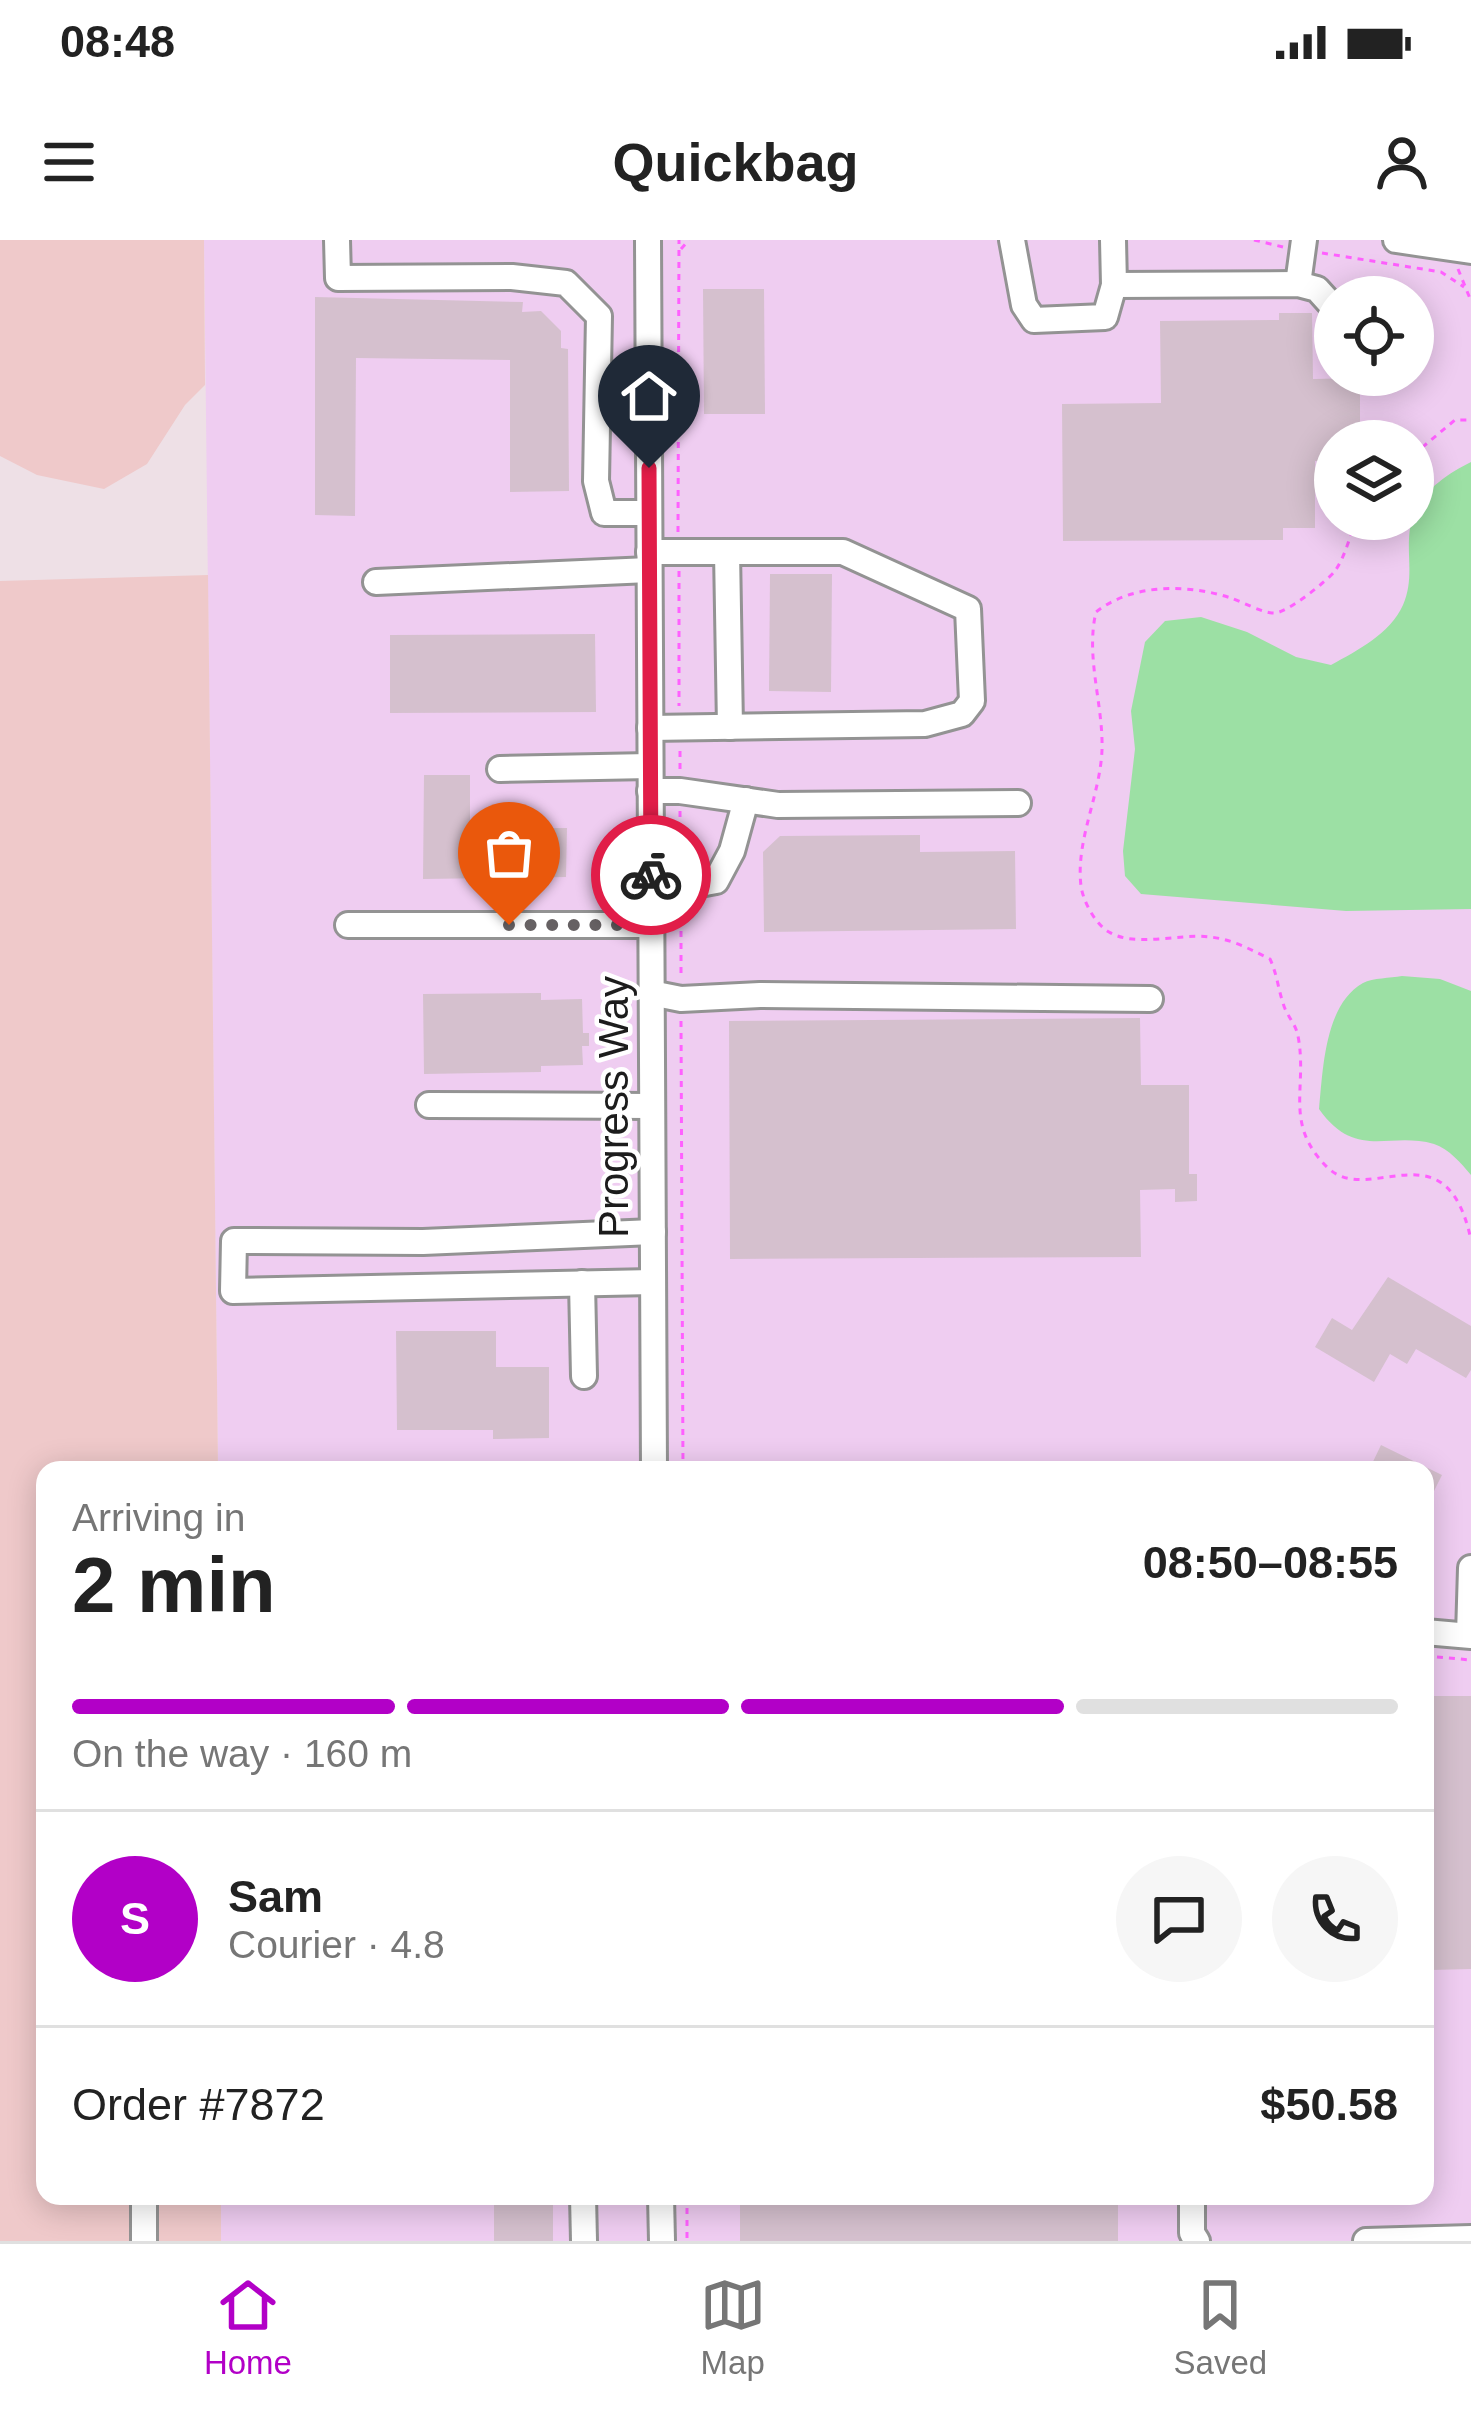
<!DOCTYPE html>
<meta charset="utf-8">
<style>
:root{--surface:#fff;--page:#f6f6f6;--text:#222;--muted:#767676;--line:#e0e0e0;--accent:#b200c7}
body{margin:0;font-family:Helvetica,sans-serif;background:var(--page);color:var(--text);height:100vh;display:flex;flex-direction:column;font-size:45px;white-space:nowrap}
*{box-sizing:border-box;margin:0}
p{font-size:39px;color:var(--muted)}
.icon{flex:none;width:66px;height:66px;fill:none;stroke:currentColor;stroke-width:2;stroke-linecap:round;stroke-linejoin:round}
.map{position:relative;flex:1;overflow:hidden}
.panel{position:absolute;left:36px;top:1221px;width:1398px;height:744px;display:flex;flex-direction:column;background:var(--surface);border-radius:24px;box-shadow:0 6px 30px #0003}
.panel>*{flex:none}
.controls{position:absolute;left:1314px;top:36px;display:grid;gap:24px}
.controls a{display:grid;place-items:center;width:120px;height:120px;border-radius:50%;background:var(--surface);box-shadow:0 6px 30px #0003;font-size:60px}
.pin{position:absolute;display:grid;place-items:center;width:102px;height:102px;color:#fff;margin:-123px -51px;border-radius:50% 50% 50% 0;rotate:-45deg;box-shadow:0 0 12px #0007}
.pin .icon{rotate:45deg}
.courier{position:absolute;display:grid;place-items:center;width:120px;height:120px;margin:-60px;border:9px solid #e11d48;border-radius:50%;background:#fff;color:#222;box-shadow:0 3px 15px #0007}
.head em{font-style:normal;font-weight:700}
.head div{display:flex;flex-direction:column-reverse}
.head{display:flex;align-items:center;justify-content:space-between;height:204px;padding:0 36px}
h1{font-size:78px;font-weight:700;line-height:90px}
.bar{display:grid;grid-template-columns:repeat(4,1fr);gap:18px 12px;align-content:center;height:144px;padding:0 36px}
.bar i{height:15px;border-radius:9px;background:var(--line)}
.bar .active{background:var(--accent)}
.bar p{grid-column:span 4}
.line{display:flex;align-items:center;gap:30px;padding:0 36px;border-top:3px solid var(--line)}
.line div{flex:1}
.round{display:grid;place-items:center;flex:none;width:126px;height:126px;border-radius:63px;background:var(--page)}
.status{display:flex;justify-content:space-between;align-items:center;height:84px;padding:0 60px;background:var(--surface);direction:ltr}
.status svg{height:33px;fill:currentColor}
header{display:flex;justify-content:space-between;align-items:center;height:156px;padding:0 36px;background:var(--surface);font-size:54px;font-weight:700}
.tabs{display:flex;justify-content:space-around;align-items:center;height:168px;border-top:3px solid var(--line);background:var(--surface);font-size:33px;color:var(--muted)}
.tabs a{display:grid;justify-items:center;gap:6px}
.tabs .active{color:var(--accent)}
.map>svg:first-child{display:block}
.commercial{fill:#efcdf1;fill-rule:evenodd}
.farmland{fill:#efc9ca}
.water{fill:#9ce0a4}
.building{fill:#d5c0ce}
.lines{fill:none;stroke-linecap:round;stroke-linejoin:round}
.minor-casing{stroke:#939393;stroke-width:30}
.path{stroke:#ff60ff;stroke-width:3;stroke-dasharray:6 6;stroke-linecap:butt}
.minor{stroke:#fff;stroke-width:24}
.done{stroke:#666163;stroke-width:12;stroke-dasharray:0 21.6}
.route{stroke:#e11d48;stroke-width:15}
.labels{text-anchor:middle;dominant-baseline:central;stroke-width:9;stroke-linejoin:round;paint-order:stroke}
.street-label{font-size:42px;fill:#1c1c1c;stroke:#fff}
</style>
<div class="status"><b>08:48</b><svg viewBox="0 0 49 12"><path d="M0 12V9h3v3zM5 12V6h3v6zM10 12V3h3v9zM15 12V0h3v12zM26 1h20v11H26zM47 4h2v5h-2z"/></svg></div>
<header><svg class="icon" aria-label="menu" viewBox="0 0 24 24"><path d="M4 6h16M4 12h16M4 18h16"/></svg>Quickbag<svg class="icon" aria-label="person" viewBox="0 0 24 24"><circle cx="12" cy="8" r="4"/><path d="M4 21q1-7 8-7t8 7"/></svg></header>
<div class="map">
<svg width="1471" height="2001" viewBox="0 0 1471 2001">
<rect width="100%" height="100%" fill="#eee0e6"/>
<path class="commercial" d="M204 0H1471V2001H221V1956H1425V1230H218ZM1335 57H1413V135H1335ZM1335 201H1413V279H1335Z"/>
<g class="farmland">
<path d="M0 0H204L205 145 185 165 147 224 104 249 37 235 0 216Z"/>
<path d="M208 335 218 1230H45V1956H221V2001H0V341Z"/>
</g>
<g class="water">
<path d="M1471 222V669L1346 671 1141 654 1125 636 1123 611 1135 509 1131 471 1145 402 1165 381 1201 377 1247 392 1296 417 1331 425C1358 410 1390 394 1403 365 1413 342 1408 322 1409 299 1410 260 1439 238 1471 222Z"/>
<path d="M1402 736 1440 739 1471 751V935C1461 923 1449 909 1434 904 1388 891 1356 921 1319 869 1323 831 1324 765 1363 743 1373 738 1390 738 1402 736Z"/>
</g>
<g class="building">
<path d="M703 49H764L765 174H704Z"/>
<path d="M315 57 523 62 522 72 541 71 561 91V108L568 109 569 251 510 252V120L356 118 355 276 315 275Z"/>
<path d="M1279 73H1312L1313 139 1360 138V201H1335V221H1315V288H1283V300L1063 301 1062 164 1161 163 1160 81 1279 80Z"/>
<path d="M770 334H832L831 452 769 451Z"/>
<path d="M595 394 596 472 390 473V395Z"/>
<path d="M424 535H470V589L567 588 566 637 423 639Z"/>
<path d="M920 595V612L1015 611 1016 689 764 692 763 612 780 596Z"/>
<path d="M541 753V760L582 759 583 793H589V806H582L583 825 541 826V832L424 834 423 754Z"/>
<path d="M1140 778 1141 845H1189V934H1197V961L1175 962V949L1140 950 1141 1017 730 1019 729 781Z"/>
<path d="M1388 1037 1471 1086V1130L1466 1138 1416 1109 1407 1124 1390 1114 1374 1142 1315 1107 1332 1078 1352 1090Z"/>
<path d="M396 1091H496V1127H549V1198L493 1199V1190H397Z"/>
<path d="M1381 1205 1442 1235 1425 1269V1230H1369Z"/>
<path d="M1428 1456H1471V1729L1431 1730Z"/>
<rect x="494" y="1956" width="59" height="45"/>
<rect x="740" y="1956" width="378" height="45"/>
</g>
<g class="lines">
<defs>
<g id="minor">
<path d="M337 0 338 38 512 37 566 43 599 76 596 241 604 273H649"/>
<path d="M648 0 654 1230"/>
<path d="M1012 0 1024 65 1034 80 1105 77 1114 45 1113 0"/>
<path d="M1396 0 1471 11"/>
<path d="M1298 44 1304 0"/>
<path d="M1114 45 1298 44 1317 49 1335 69"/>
<path d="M649 312H843L968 369 972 461 962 474 925 484 650 488"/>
<path d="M727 312 730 487"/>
<path d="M376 342 649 330"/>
<path d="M500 529 650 526"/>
<path d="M650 551H680L778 565 1018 563"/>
<path d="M651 653 716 641 732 611 746 560"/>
<path d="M348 685H651"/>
<path d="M651 753 681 759 760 755 1150 759"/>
<path d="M429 865 652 866"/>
<path d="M653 992 423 1002 234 1001 233 1051 653 1042"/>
<path d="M582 1043 584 1136"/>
<path d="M1425 1392 1471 1396"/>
<path d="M1469 1395 1471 1328"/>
<path d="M144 1956V2001"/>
<path d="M583 1956 584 2001"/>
<path d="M661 1956 662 2001"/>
<path d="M1192 1956V1993L1197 2001"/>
<path d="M1366 2001 1471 1998"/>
</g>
</defs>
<use href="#minor" class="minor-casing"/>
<g class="path">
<path d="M1254 0 1283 7"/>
<path d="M681 9 689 0"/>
<path d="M1322 13 1441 32 1464 47"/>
<path d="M1458 29 1471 61"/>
<path d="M1413 215 1455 180H1471"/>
<path d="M1357 279C1350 295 1345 317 1335 331 1327 341 1286 374 1274 373 1262 373 1243 362 1231 358 1188 344 1133 343 1096 372 1086 414 1101 458 1102 500 1104 549 1075 597 1081 646 1083 661 1095 684 1109 692 1135 708 1180 693 1210 697 1231 699 1250 709 1270 719 1277 734 1278 748 1283 763 1286 775 1296 784 1298 796 1308 848 1283 883 1327 927 1369 969 1446 882 1471 1000"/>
<path d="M678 292 679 0"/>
<path d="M679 331V466"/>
<path d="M680 511V532"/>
<path d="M680 571V628"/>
<path d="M681 667V736"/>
<path d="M681 781 683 1230"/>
<path d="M1425 1416 1471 1420"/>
<path d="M687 1956V2001"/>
</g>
<use href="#minor" class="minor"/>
</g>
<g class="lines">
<path class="done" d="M509 685H651V635"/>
<path class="route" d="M649 228 651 635"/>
</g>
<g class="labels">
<g class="street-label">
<text transform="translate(613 867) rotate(-90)">Progress Way</text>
</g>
</g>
</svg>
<div class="controls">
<a><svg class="icon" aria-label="locate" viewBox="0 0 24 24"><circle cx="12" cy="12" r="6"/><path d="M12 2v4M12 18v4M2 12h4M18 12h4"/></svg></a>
<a><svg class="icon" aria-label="layers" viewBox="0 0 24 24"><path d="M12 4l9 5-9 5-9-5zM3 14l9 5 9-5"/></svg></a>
</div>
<div class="pin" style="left:509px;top:685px;background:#ea580c"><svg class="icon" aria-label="bag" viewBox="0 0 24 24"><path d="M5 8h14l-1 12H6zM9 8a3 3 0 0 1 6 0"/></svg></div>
<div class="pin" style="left:649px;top:228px;background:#1f2937"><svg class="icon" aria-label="home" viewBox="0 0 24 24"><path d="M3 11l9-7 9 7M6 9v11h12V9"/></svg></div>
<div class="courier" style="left:651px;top:635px"><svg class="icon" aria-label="bike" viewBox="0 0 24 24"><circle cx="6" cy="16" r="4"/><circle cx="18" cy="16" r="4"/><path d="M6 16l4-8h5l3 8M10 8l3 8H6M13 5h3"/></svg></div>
<section class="panel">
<div class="head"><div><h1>2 min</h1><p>Arriving in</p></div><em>08:50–08:55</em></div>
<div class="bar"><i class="active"></i><i class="active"></i><i class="active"></i><i></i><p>On the way · 160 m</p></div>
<div class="line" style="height:216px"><b class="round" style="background:var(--accent);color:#fff">S</b><div><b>Sam</b><p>Courier · 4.8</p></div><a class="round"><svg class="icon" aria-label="chat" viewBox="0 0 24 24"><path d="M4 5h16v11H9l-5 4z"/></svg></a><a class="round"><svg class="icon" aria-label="phone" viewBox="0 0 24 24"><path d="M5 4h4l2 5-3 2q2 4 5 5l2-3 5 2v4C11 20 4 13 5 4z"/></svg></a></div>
<div class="line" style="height:156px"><div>Order #7872</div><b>$50.58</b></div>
</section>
</div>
<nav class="tabs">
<a class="active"><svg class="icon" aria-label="home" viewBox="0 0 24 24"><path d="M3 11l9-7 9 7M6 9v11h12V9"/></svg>Home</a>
<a><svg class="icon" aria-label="map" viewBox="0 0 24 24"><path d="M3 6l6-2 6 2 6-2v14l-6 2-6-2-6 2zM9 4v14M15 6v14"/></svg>Map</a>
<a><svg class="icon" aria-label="saved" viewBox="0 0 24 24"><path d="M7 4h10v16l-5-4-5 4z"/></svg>Saved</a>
</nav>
